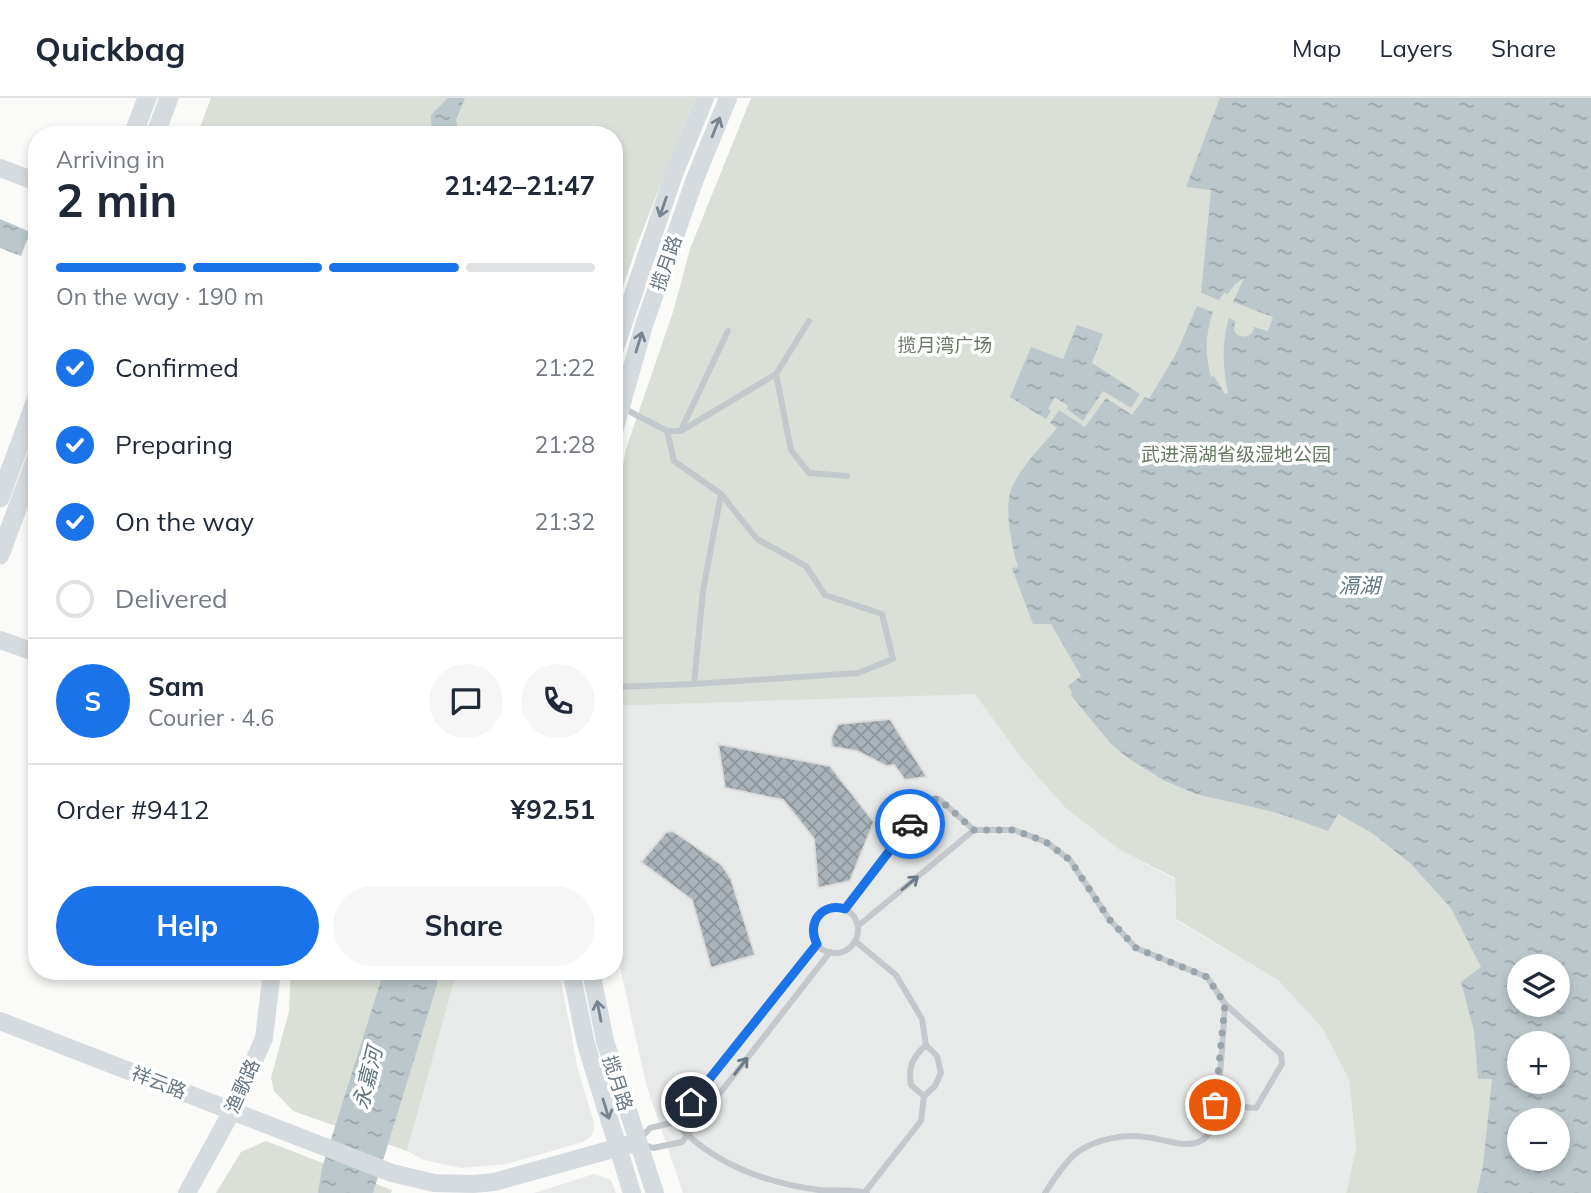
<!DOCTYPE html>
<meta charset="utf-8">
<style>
:root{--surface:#fff;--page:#f6f6f7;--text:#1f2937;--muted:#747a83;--line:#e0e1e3;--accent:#1a73e8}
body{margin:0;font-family:Mulish,"Noto Sans SC",sans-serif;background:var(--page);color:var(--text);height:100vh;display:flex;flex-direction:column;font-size:26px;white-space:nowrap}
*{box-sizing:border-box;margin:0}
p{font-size:23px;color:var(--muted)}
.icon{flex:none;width:38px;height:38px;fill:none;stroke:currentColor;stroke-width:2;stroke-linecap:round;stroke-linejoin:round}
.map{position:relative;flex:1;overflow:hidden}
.side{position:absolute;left:28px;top:28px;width:595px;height:854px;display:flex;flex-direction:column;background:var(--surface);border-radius:28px;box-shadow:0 4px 10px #0003}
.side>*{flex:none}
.buttons{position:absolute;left:1507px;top:856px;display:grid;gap:14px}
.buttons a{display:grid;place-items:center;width:63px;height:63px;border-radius:50%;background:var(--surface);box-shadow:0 4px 10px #0003;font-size:35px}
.pin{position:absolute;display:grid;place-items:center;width:60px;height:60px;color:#fff;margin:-30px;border:4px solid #fff;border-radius:50%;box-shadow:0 2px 7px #0007}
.courier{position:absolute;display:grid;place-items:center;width:70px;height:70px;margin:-35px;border:5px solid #1a73e8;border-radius:50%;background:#fff;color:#222;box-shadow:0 2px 9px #0007}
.summary em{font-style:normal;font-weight:700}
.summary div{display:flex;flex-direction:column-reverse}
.summary{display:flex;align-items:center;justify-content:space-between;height:119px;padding:0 28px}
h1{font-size:46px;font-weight:700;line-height:52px}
.bar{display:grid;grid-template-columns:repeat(4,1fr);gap:10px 7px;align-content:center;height:84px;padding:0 28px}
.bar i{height:9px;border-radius:5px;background:var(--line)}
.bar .current{background:var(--accent)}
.bar p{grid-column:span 4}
.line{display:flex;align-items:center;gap:18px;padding:0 28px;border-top:2px solid var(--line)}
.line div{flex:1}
.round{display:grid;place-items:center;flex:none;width:74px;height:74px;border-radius:37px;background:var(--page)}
ol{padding:0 28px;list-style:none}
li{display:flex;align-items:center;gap:21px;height:77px}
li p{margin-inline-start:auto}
li .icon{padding:7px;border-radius:50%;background:var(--accent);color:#fff;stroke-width:4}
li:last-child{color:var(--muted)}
li i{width:38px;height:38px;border:4px solid var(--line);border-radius:50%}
.cta{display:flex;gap:14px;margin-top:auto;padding:14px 28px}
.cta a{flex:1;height:80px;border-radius:42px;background:var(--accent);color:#fff;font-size:28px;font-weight:700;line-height:80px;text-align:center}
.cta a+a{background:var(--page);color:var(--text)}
header{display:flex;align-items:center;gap:42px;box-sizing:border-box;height:98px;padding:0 35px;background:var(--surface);border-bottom:2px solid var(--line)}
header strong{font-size:33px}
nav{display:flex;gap:38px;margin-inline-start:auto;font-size:24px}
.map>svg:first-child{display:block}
.built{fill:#e8e9e9}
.green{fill:#dadfd7;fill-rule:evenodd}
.water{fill:url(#water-ripples);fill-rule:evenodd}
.building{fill:url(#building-cross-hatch);stroke:#dcdcda;stroke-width:2}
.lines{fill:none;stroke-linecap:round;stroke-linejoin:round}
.lane{stroke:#c3c8cc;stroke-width:6}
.secondary{stroke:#d6dbdf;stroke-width:18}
.primary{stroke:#d6dbdf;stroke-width:19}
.oneway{stroke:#768591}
.oneway2{stroke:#6a7a87}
.done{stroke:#99a4ac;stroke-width:7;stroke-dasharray:0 12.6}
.route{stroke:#1a73e8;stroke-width:9}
.labels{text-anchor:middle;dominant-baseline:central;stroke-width:7;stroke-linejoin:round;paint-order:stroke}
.street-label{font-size:19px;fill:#657683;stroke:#fff}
.park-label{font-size:19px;fill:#687a64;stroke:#fff}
.water-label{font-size:21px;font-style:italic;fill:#60757c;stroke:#fff}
</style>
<header>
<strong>Quickbag</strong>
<nav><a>Map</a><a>Layers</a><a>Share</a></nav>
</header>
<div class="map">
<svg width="1591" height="1095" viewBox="0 0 1591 1095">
<defs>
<pattern id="water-ripples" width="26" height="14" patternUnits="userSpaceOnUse" patternTransform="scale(1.75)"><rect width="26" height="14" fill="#bbc7cb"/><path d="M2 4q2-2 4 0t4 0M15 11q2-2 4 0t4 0" fill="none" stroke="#9ca6aa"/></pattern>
<pattern id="building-cross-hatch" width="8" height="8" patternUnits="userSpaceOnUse" patternTransform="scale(1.75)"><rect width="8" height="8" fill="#aab3b9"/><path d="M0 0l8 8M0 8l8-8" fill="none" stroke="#8e969c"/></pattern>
</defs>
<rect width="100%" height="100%" fill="#fafaf8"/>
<g class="built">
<path d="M975 595 1023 662 1120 752 1175 781 1176 822 1279 883 1322 930 1349 980 1356 1050 1346 1095H683L646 986 614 842V608Z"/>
<path d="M457 873H559L578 972 593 1021 594 1031 591 1038 583 1044 506 1066 461 1070 424 1062 407 1053Z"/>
<path d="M594 1076 611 1082 616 1095H534Z"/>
</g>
<g class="green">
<path d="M211 0H695L637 147 614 216V37H197Z"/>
<path d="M751 0H1591V1095H1346L1356 1050 1349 981 1322 930 1279 883 1176 821 1175 780 1120 752 1066 710 1023 662 975 596 614 608V415L626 351 673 214 690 151ZM1519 868H1558V906H1519ZM1519 945H1558V984H1519ZM1519 1022H1558V1060H1519Z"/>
<path d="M291 873H457L407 1053 293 1013 274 993 271 980 289 913Z"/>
<path d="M266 1043 392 1092 391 1095H216L241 1054Z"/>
</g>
<g class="water">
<path d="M448 0H465L456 22 459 37H432L431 17Z"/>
<path d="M1220 0H1591V1095H1477L1483 1067 1492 981H1478L1474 933 1461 884 1481 869 1451 810 1410 765 1372 735 1338 716 1328 733 1278 715 1196 696 1163 682 1128 660 1111 646 1071 597 1072 594 1068 588 1081 578 1051 526H1033L1012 470 1018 469C1012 448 1004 414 1011 392 1020 369 1042 348 1057 330L1050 325 1059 312 1085 329 1106 300 1132 317 1145 299 1149 301 1176 256 1197 208 1213 214C1205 237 1205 256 1211 279L1214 278 1225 296 1228 295C1223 270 1221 245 1229 220L1235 223 1234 232 1237 237C1245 240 1252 239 1254 229L1268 233 1273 219 1233 204 1244 180 1235 186 1228 196 1224 195 1219 202 1201 195 1211 92 1186 89ZM1519 868H1558V906H1519ZM1558 945V984H1519V945ZM1558 1022V1060H1519V1022Z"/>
<path d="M0 121 30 134 21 158 0 150Z"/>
<path d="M1077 227 1103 236 1092 265 1140 296 1131 310 1103 293 1083 323 1067 311 1068 308 1055 299 1048 311 1051 313 1046 321 1010 299 1031 249 1063 261Z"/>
<path d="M384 873H437V887L373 1095H318L322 1070Z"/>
</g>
<g class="building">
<path d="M890 621 927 679 905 682 894 667 886 668 857 653 832 649 831 640 838 626Z"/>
<path d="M718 646 830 668 874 724 850 783 818 790 814 741 783 702 725 690Z"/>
<path d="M673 733 722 767 731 781 755 857 711 870 692 802 641 764 666 734Z"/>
</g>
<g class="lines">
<g class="lane">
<path d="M776 276 791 352 809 375 847 378"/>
<path d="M681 332 728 233"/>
<path d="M667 333H681L776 276 809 223"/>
<path d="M694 586 703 493 721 396"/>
<path d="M614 589 694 586 858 575 893 561 882 516 825 497 806 468 757 441 721 396 674 363 667 333 621 309"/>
<circle cx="835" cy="832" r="23"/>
<path d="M845 811 929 701H939L974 732"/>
<path d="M858 828 974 732H1014L1046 744 1070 762 1109 821 1136 850 1207 879 1225 906C1223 931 1220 1022 1207 1038 1192 1055 1164 1040 1145 1039 1124 1036 1097 1041 1079 1053 1068 1060 1052 1084 1045 1095"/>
<path d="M855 843 896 877 922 921 926 947 937 958 941 975 935 988 924 998 921 1023 865 1094"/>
<path d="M924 998 911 987C908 969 912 960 926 947"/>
<path d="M1215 1007 1256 1010 1282 966 1281 956 1225 906"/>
<path d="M675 1024C711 1065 765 1085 819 1092 834 1094 852 1090 867 1095"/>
<path d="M641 1040 650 1030 675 1024 817 846"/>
<path d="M642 1046 653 1050 682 1044 830 854"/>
</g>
<g class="secondary">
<path d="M0 70 37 84"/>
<path d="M614 253 674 76 705 0"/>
<path d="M614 333 644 227 695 81 728 0"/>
<path d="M0 542 37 555"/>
<path d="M571 873 586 946 632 1095"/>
<path d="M591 873 605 943 655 1095"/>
<path d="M0 923 392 1075 434 1085 473 1086 494 1084 638 1044"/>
<path d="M187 1095 232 1013 264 940 272 873"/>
</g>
<g class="primary">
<path d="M133 37 147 0"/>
<path d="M155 37 169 0"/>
<path d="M0 400 37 299"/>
<path d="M0 457 37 357"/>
</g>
</g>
<defs><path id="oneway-shaft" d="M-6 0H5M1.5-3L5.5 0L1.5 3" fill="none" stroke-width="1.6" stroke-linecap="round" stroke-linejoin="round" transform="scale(1.75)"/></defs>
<g class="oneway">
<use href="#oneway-shaft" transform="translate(716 29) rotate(-68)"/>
<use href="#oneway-shaft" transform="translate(663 109) rotate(109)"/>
<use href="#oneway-shaft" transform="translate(639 244) rotate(-73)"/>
<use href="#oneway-shaft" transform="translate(599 913) rotate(-101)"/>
<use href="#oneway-shaft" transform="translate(606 1011) rotate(73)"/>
</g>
<g class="oneway2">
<use href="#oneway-shaft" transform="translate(910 785) rotate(-40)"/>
<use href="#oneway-shaft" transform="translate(741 968) rotate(-52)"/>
</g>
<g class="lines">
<path class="done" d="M910 726 929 701H939L974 732H1014L1046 744 1070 762 1109 821 1136 850 1207 879 1225 906 1215 1007"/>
<path class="route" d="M691 1004 817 846C806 825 822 804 845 811L910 726"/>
</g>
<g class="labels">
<g class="street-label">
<text transform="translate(666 165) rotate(-71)">揽月路</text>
<text transform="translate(159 984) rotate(21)">祥云路</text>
<text transform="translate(618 985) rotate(72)">揽月路</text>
<text transform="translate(242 988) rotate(-66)">渔歌路</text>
</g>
<g class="park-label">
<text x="945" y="247">揽月湾广场</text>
<text x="1236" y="356">武进滆湖省级湿地公园</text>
</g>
<g class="water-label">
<text x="1359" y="487">滆湖</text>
<text transform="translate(367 980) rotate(-76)">永嘉河</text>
</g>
</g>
</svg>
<div class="buttons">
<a><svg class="icon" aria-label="layers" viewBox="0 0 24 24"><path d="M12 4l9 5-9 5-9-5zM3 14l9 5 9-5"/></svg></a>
<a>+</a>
<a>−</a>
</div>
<div class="pin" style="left:1215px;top:1007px;background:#ea580c"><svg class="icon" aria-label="bag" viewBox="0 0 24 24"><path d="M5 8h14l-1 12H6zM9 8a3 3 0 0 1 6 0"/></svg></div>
<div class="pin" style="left:691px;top:1004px;background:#1f2937"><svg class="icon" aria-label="home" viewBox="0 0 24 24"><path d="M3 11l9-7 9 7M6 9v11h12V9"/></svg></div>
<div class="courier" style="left:910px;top:726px"><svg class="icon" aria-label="car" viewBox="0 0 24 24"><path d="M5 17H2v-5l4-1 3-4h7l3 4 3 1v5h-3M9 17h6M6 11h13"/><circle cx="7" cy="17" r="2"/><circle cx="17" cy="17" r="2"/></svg></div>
<section class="side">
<div class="summary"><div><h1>2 min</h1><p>Arriving in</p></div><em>21:42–21:47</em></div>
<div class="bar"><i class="current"></i><i class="current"></i><i class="current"></i><i></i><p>On the way · 190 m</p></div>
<ol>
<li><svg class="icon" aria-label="check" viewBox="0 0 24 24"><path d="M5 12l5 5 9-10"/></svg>Confirmed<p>21:22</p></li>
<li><svg class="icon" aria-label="check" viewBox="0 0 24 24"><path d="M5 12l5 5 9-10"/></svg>Preparing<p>21:28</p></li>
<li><svg class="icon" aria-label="check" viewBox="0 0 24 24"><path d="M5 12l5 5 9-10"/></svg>On the way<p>21:32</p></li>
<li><i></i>Delivered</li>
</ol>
<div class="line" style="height:126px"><b class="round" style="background:var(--accent);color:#fff">S</b><div><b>Sam</b><p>Courier · 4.6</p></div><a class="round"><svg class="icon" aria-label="chat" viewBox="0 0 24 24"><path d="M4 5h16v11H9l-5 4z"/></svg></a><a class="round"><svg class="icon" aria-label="phone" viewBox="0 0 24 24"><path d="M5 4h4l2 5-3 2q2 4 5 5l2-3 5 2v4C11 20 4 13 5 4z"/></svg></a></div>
<div class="line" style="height:91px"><div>Order #9412</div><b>¥92.51</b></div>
<div class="cta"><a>Help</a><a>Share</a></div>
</section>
</div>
